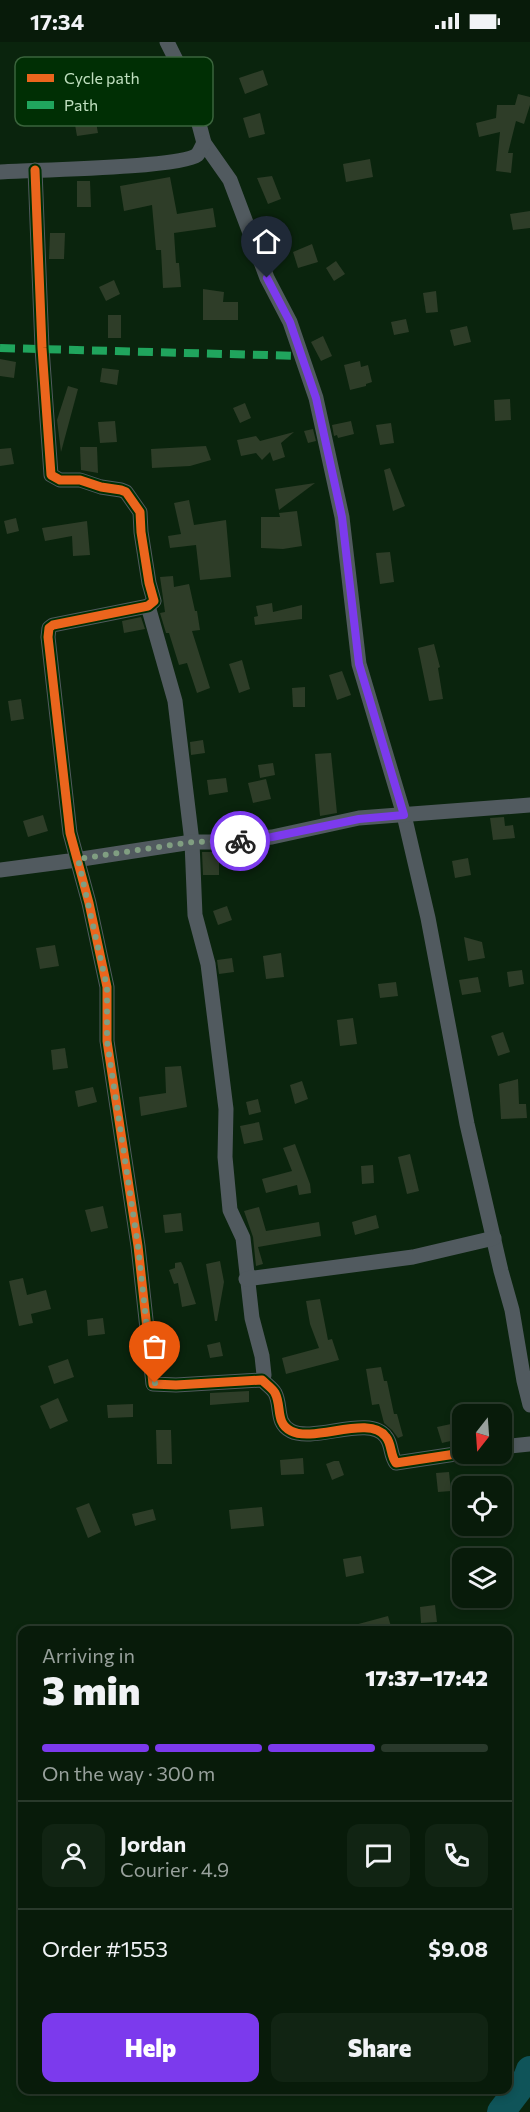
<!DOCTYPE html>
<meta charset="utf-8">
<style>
:root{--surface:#081b0a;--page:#112413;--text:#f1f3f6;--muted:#98a19c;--line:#29392b;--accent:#7c3aed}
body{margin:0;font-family:Commissioner,sans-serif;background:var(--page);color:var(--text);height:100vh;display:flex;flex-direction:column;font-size:22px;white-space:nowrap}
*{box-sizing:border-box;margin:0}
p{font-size:20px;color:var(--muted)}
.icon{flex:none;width:33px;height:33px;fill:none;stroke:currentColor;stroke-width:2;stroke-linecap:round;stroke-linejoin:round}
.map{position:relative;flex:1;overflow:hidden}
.sheet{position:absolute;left:18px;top:1584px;width:494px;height:468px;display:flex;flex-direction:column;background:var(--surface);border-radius:12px;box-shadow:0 3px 9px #0003,0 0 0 2px var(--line)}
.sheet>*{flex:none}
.needle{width:39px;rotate:197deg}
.fabs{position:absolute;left:452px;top:1362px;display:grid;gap:12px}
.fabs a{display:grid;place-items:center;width:60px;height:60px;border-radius:12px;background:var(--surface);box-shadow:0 3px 9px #0003,0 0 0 2px var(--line);font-size:30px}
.pin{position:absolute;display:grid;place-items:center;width:51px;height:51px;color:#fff;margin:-62px -26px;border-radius:50% 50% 50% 0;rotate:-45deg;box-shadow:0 0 6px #0007}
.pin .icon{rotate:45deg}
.courier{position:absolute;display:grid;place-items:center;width:60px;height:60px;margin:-30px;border:4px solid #7c3aed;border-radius:50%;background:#fff;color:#222;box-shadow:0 2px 8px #0007}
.head em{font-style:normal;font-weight:800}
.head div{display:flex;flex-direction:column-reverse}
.head{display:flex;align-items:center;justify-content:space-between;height:102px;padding:0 24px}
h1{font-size:39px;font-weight:800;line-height:45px}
.bar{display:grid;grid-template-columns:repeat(4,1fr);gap:9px 6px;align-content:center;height:72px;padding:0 24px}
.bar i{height:8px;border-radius:4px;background:var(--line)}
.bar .active{background:var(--accent)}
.bar p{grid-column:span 4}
.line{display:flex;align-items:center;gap:15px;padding:0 24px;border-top:2px solid var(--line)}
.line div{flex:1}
.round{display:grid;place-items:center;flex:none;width:63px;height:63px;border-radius:12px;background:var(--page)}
.action{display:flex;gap:12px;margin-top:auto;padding:12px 24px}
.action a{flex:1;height:69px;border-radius:12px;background:var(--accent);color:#fff;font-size:24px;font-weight:800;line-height:69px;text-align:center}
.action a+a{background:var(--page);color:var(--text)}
.status{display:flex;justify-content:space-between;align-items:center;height:42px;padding:0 30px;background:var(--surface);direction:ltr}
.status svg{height:16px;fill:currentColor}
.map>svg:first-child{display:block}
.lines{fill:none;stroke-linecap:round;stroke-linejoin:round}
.river{stroke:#0f5459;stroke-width:28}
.building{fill:#2e3d28}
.minor{stroke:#515a5f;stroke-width:15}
.quiet{stroke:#20a55d;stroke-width:8;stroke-dasharray:15 8;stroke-linecap:butt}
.cycleway-casing{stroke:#002f04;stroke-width:13}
.cycleway{stroke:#eb651d;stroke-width:9}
.done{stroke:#809e81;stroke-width:6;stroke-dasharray:0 10.8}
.route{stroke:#7c3aed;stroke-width:8}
.key{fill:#002f04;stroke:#3a643c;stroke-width:1.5}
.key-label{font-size:16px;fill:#c0e0c0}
</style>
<div class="status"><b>17:34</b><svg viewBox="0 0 49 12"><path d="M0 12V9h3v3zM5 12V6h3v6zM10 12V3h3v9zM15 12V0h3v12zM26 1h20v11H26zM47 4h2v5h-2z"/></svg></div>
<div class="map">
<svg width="530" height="2070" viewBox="0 0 530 2070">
<rect width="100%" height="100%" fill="#0a240d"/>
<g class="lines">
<path class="river" d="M501 2070 527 2036 530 2028"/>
</g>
<g class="building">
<path d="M263 28 268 43 245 52 239 36Z"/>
<path d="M518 52 530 55V63L524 82 516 79 508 111H513L511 131 496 129 500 90 479 95 476 81 496 76 497 63H515Z"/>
<path d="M94 69 98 91 77 94 73 72Z"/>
<path d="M260 71 265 92 249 96 243 76Z"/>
<path d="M370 117 373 135 346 140 343 122Z"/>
<path d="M272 134 281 157 268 162 257 136Z"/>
<path d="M170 135 177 172 213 166 216 185 174 191 176 221H179L181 245 163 246 161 208H156L152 163 124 169 120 144Z"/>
<path d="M77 139H90L91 165H77Z"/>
<path d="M530 169V186L513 188 510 172Z"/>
<path d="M50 191H65L64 217H49Z"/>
<path d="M312 202 318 220 298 226 293 210Z"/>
<path d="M336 219 345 232 334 239 326 226Z"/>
<path d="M114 238 120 252 106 259 99 245Z"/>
<path d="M203 247 224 250 223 260H238V278H203Z"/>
<path d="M436 249 438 270 426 271 423 251Z"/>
<rect x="108" y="273" width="13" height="23"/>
<path d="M406 277 409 290 394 293 391 280Z"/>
<path d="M467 284 471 300 454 304 450 288Z"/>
<path d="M323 294 332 314 321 319 311 300Z"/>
<path d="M0 317 16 320 14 336 0 334Z"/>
<path d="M360 319 361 325 368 323 372 340 366 342V344L350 348 344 323Z"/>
<path d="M102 326 119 328 117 343 100 340Z"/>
<path d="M68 344 78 347 61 410 57 378Z"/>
<path d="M510 357 511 378 495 379 494 358Z"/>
<path d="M245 361 251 376 240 381 233 366Z"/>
<path d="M115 379 117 400 100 401 98 380Z"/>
<path d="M351 379 354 392 338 396 337 393 334 394 332 383Z"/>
<path d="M391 381 394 401 380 403 376 383Z"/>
<path d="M313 387 316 399 308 401 304 389Z"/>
<path d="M294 390 281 401 285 415 273 419 270 410 262 418 256 411 241 414 237 398 256 394 260 399Z"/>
<path d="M206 404 211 418 190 424 152 426 151 407Z"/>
<path d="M80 405H97L98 431 81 428Z"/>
<path d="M11 406 14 422 0 424V407Z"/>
<path d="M390 426 405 464 393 469 384 428Z"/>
<path d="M315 441 279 468 275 447Z"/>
<path d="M189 458 194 483 226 478 231 535 200 538 196 503 170 506 168 494 181 492 174 461Z"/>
<path d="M297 469 302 504 283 507 261 506V475H280L279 471Z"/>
<path d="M16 476 19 489 7 492 4 479Z"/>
<path d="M87 479 90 513 73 514 72 494 45 499 42 486Z"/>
<path d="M390 510 394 540 380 542 376 511Z"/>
<path d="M173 534 174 545 189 542 195 569H197L200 588 192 589 210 646 197 651 187 621 179 623 169 591H166L160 571 165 570 160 535Z"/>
<path d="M272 561 273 570 302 563V577L255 583 254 575 258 574 256 564Z"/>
<path d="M141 575 145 587 124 591 122 579Z"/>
<path d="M434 602 440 625 438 626 443 657 429 659 418 606Z"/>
<path d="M242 618 250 647 239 651 229 622Z"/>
<path d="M342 629 351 653 337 658 329 633Z"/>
<path d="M305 645V665H293L292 646Z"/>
<path d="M21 657 24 677 11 679 8 659Z"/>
<path d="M203 698 205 711 191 713 190 700Z"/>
<path d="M331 711 337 771 320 774 315 712Z"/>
<path d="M273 721 275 733 260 736 258 723Z"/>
<path d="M226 736 228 750 209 753 207 738Z"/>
<path d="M266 737 271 757 253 761 248 741Z"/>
<path d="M43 773 48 789 28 795 23 779Z"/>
<path d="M504 775 505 784 513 783 515 796 493 798 490 776Z"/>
<path d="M202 810H219V833H203Z"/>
<path d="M468 816 471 833 455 836 452 819Z"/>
<path d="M227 864 232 878 218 883 213 869Z"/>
<path d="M464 895 482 900 485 916 468 919Z"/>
<path d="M55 903 59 924 40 927 36 906Z"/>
<path d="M281 911 284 935 266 937 263 914Z"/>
<path d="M232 916 234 930 219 932 217 918Z"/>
<path d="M522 928 524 942 509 945 507 930Z"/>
<path d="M478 935 481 950 462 953 459 938Z"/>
<path d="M396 940 398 954 380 956 378 942Z"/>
<path d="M353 976 357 1002 340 1004 337 978Z"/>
<path d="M503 990 510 1010 498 1014 491 994Z"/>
<path d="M65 1006 68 1026 53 1028 51 1008Z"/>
<path d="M181 1024 187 1065 141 1074 139 1055 166 1051 165 1025Z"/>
<path d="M518 1037 519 1062H526L527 1076 501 1077 499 1042Z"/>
<path d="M302 1039 308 1057 295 1062 290 1043Z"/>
<path d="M93 1045 97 1060 78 1065 75 1049Z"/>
<path d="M258 1057 261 1070 249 1073 246 1060Z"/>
<path d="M259 1080 263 1098 244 1102 240 1084Z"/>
<path d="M295 1102 310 1142 311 1151 299 1153 297 1143 266 1151 262 1137 292 1129 283 1106Z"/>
<path d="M410 1112 419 1149 407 1152 398 1115Z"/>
<path d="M373 1123 374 1141 362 1142 361 1124Z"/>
<path d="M103 1164 108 1186 91 1190 85 1168Z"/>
<path d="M259 1165 266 1189 319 1180 321 1194 258 1205 263 1222 256 1224 253 1195 244 1169Z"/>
<path d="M181 1171 183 1189 165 1191 163 1173Z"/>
<path d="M376 1173 379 1186 355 1193 352 1180Z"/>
<path d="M220 1219 224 1240 217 1279H215L206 1222Z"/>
<path d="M181 1220 183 1224 196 1262 182 1265 178 1241 174 1242 169 1228 175 1226V1221Z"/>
<path d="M23 1236 27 1253 46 1248 51 1267 31 1272 33 1281 19 1284 9 1239Z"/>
<path d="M320 1257 328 1298 332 1297 339 1318 286 1332 282 1316 319 1306 310 1282 306 1259Z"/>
<path d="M103 1276 105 1292 88 1294 87 1278Z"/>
<path d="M220 1300 223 1314 210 1316 207 1303Z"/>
<path d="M68 1317 74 1335 54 1342 48 1324Z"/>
<path d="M381 1325 384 1339H387L394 1372H397L403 1394 398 1396 392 1388 384 1381 379 1362 372 1363 366 1327Z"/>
<path d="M249 1349V1360L210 1363V1351Z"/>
<path d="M58 1356 68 1379 50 1387 40 1364Z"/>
<path d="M133 1362V1375L108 1376 107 1363Z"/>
<path d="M451 1382 455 1398 442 1401 437 1385Z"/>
<path d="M156 1388H171L172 1422H157Z"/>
<path d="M303 1416 304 1432 281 1433 280 1418Z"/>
<path d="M334 1419H339L344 1433 332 1438 326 1422Z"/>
<path d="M449 1430 451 1449 438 1450 436 1431Z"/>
<path d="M89 1461 101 1490 88 1496 76 1466Z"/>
<path d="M262 1465 264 1484 231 1487 229 1468Z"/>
<path d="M153 1467 156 1478 135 1484 132 1472Z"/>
<path d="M361 1514 364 1531 346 1535 343 1517Z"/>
<path d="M435 1563 437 1580 421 1581 420 1565Z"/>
<path d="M388 1574 392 1588H351V1584Z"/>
</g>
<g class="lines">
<g class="minor">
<path d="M167 0 189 44 204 101 230 138 267 236 290 280 316 356 342 475 359 622 404 773 428 876 467 1082 501 1229 512 1268 524 1339 530 1363"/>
<path d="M35 128 42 306 51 433 60 438H80L101 445 121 448 126 450 140 470 141 490 149 541 154 559 148 564 53 583 49 586 48 595 70 791 89 861 107 945V999L138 1204 153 1342 176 1343 262 1338C266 1342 273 1347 275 1351 282 1364 275 1381 291 1389 314 1401 370 1372 386 1395 392 1402 390 1413 396 1421L462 1411"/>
<path d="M0 130C30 128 181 126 197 113 200 110 202 104 204 101"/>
<path d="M148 564 175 659 192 800 195 873 208 922 226 1067 225 1115 230 1168 243 1196 252 1276 262 1314 264 1333 262 1338"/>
<path d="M0 828 69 819 192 800H227L272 795 359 776 530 763"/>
<path d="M246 1237 413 1215 494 1196"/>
<path d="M501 1405 530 1402"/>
</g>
<path class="quiet" d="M0 306 301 314"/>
<defs>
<path id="cycleway" d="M35 128 42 306 51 433 60 438H80L101 445 121 448 126 450 140 470 141 490 149 541 154 559 148 564 53 583 49 586 48 595 70 791 89 861 107 945V999L138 1204 153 1342 176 1343 262 1338C266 1342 273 1347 275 1351 282 1364 275 1381 291 1389 314 1401 370 1372 386 1395 392 1402 390 1413 396 1421L462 1411"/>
</defs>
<use href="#cycleway" class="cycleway-casing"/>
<use href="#cycleway" class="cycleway"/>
</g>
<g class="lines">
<path class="done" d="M155 1341 153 1342 138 1204 107 999V945L78 817 192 800 240 799"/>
<path class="route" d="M240 799 272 795 359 777 404 773 359 622 342 475 316 356 290 280 267 236"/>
</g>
<rect x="15" y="15" width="198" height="69" rx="9" class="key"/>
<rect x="27" y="32" width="27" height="8" fill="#eb651d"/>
<rect x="27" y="59" width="27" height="8" fill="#20a55d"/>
<g class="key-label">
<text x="64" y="42">Cycle path</text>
<text x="64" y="69">Path</text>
</g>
</svg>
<div class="fabs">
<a><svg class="needle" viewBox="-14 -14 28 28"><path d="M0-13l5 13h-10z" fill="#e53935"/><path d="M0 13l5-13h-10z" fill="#98a19c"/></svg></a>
<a><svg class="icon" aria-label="locate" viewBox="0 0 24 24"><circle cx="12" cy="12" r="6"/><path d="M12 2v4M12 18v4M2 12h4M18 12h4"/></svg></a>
<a><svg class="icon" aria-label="layers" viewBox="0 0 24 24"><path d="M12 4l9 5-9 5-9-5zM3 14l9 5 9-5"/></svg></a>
</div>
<div class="pin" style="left:155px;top:1341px;background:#ea580c"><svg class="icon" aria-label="bag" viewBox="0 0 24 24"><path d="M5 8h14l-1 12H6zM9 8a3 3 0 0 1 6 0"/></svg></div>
<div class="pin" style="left:267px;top:236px;background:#1f2937"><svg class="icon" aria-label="home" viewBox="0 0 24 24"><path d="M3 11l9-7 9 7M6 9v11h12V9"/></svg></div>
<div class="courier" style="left:240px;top:799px"><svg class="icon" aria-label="bike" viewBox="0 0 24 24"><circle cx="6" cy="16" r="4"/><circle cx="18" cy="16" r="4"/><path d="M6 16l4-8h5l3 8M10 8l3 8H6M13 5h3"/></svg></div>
<section class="sheet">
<div class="head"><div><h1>3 min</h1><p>Arriving in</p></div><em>17:37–17:42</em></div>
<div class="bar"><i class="active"></i><i class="active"></i><i class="active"></i><i></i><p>On the way · 300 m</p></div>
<div class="line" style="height:108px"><a class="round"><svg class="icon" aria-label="person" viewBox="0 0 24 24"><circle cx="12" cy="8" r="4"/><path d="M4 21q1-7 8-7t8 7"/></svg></a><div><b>Jordan</b><p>Courier · 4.9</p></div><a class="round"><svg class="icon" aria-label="chat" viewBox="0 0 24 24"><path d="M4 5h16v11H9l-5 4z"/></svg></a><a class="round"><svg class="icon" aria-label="phone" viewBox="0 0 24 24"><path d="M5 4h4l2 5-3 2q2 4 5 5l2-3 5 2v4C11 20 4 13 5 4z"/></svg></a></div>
<div class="line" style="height:78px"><div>Order #1553</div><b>$9.08</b></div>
<div class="action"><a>Help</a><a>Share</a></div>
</section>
</div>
